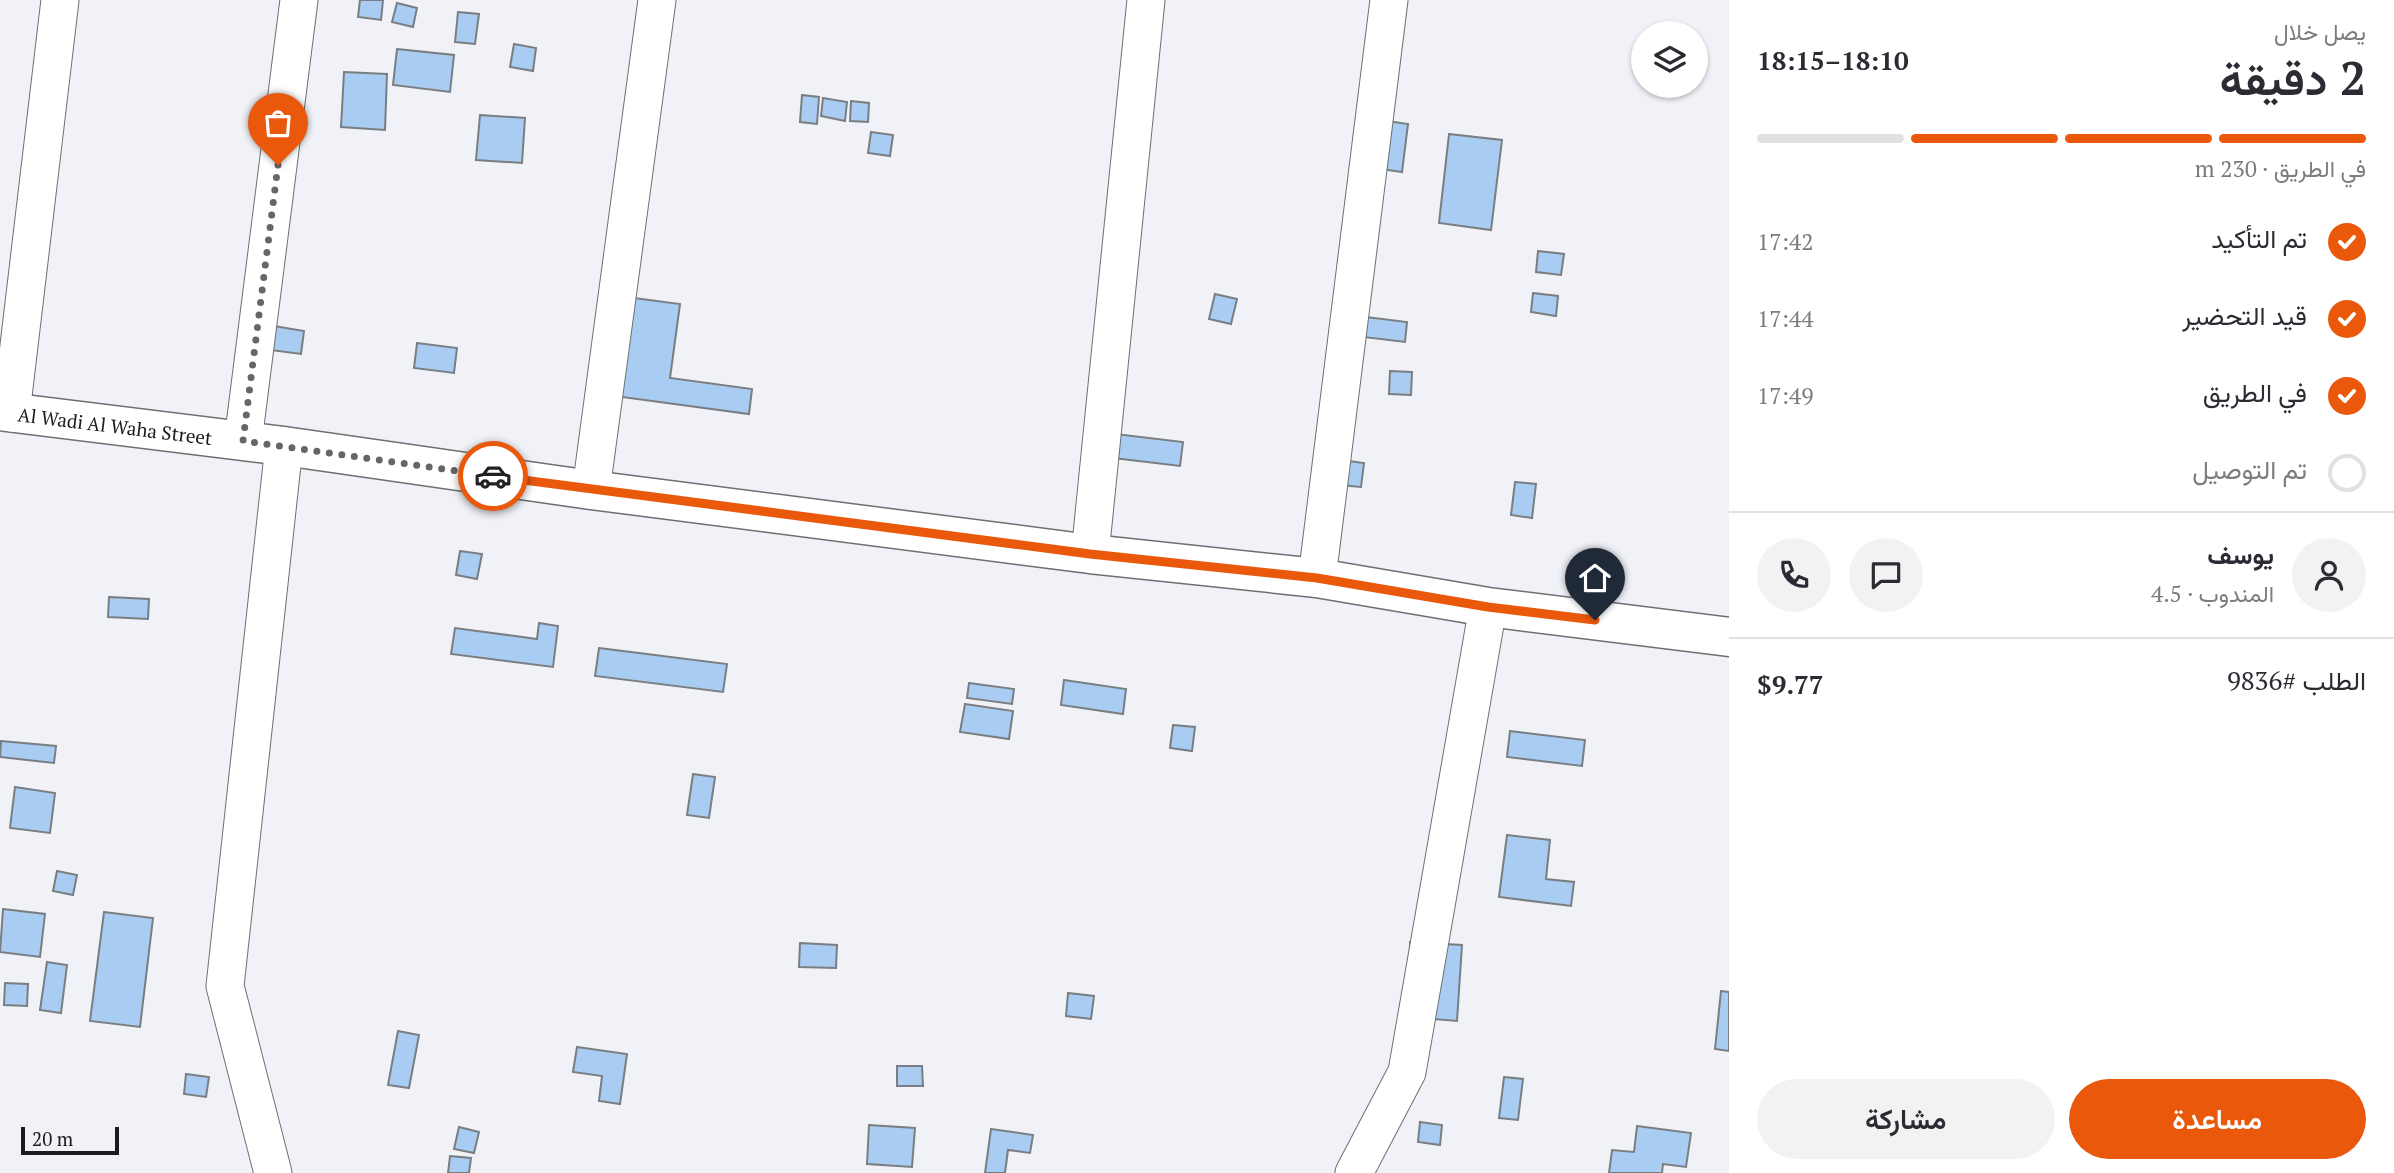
<!DOCTYPE html>
<html lang="ar">
<meta charset="utf-8">
<style>
:root{--surface:#fff;--page:#f2f2f3;--text:#2b2b33;--muted:#7c7c81;--line:#e1e1e2;--accent:#ea580c}
body{margin:0;font-family:"PT Serif",Vazirmatn,serif;background:var(--page);color:var(--text);direction:rtl;height:100vh;display:flex;flex-direction:column;font-size:26px;white-space:nowrap}
*{box-sizing:border-box;margin:0}
p{font-size:23px;color:var(--muted)}
.icon{flex:none;width:38px;height:38px;fill:none;stroke:currentColor;stroke-width:2;stroke-linecap:round;stroke-linejoin:round}
.map{position:relative;flex:1;overflow:hidden;direction:ltr}
.drawer{display:flex;flex-direction:column;background:var(--surface);width:665px}
.drawer>*{flex:none}
.buttons{position:absolute;left:1631px;top:21px;display:grid;gap:14px}
.buttons a{display:grid;place-items:center;width:77px;height:77px;border-radius:50%;background:var(--surface);box-shadow:0 2px 5px #0004;font-size:35px}
.scale{position:absolute;left:21px;bottom:18px;width:98px;box-sizing:border-box;padding-left:7px;border:4px solid #1a1b1c;border-top:0;font-size:19px;line-height:24px;white-space:nowrap;color:#1a1b1c;-webkit-text-stroke:5px #f1f2f7;paint-order:stroke}
.pin{position:absolute;display:grid;place-items:center;width:60px;height:60px;color:#fff;margin:-72px -30px;border-radius:50% 50% 50% 0;rotate:-45deg;box-shadow:0 0 7px #0007}
.pin .icon{rotate:45deg}
.courier{position:absolute;display:grid;place-items:center;width:70px;height:70px;margin:-35px;border:5px solid #ea580c;border-radius:50%;background:#fff;color:#222;box-shadow:0 2px 9px #0007}
.head em{font-style:normal;font-weight:600}
.head div{display:flex;flex-direction:column-reverse}
.head{display:flex;align-items:center;justify-content:space-between;height:119px;padding:0 28px}
h1{font-size:46px;font-weight:600;line-height:52px}
.bar{display:grid;grid-template-columns:repeat(4,1fr);gap:10px 7px;align-content:center;height:84px;padding:0 28px}
.bar i{height:9px;border-radius:5px;background:var(--line)}
.bar .current{background:var(--accent)}
.bar p{grid-column:span 4}
.line{display:flex;align-items:center;gap:18px;padding:0 28px;border-top:2px solid var(--line)}
.line div{flex:1}
.round{display:grid;place-items:center;flex:none;width:74px;height:74px;border-radius:37px;background:var(--page)}
ol{padding:0 28px;list-style:none}
li{display:flex;align-items:center;gap:21px;height:77px}
li p{margin-inline-start:auto}
li .icon{padding:7px;border-radius:50%;background:var(--accent);color:#fff;stroke-width:4}
li:last-child{color:var(--muted)}
li i{width:38px;height:38px;border:4px solid var(--line);border-radius:50%}
.action{display:flex;gap:14px;margin-top:auto;padding:14px 28px}
.action a{flex:1;height:80px;border-radius:42px;background:var(--accent);color:#fff;font-size:28px;font-weight:600;line-height:80px;text-align:center}
.action a+a{background:var(--page);color:var(--text)}
main{display:flex;flex:1;min-height:0}
.map>svg:first-child{display:block}
.building{fill:#a8ccf2;stroke:#7a7e81;stroke-width:2}
.lines{fill:none;stroke-linecap:round;stroke-linejoin:round}
.minor-casing{stroke:#6d6f73;stroke-width:39}
.major-casing{stroke:#6d6f73;stroke-width:41}
.minor{stroke:#fff;stroke-width:37}
.major{stroke:#fff;stroke-width:38}
.done{stroke:#656669;stroke-width:7;stroke-dasharray:0 12.6}
.route{stroke:#ea580c;stroke-width:9}
.labels{text-anchor:middle;dominant-baseline:central;stroke-width:5;stroke-linejoin:round;paint-order:stroke}
.street-label{font-size:19px;fill:#1a1b1c;stroke:#f1f2f7}
</style>
<main>
<section class="drawer">
<div class="head"><div><h1>2 دقيقة</h1><p>يصل خلال</p></div><em>18:10–18:15</em></div>
<div class="bar"><i class="current"></i><i class="current"></i><i class="current"></i><i></i><p>في الطريق · 230 m</p></div>
<ol>
<li><svg class="icon" aria-label="check" viewBox="0 0 24 24"><path d="M5 12l5 5 9-10"/></svg>تم التأكيد<p>17:42</p></li>
<li><svg class="icon" aria-label="check" viewBox="0 0 24 24"><path d="M5 12l5 5 9-10"/></svg>قيد التحضير<p>17:44</p></li>
<li><svg class="icon" aria-label="check" viewBox="0 0 24 24"><path d="M5 12l5 5 9-10"/></svg>في الطريق<p>17:49</p></li>
<li><i></i>تم التوصيل</li>
</ol>
<div class="line" style="height:126px"><a class="round"><svg class="icon" aria-label="person" viewBox="0 0 24 24"><circle cx="12" cy="8" r="4"/><path d="M4 21q1-7 8-7t8 7"/></svg></a><div><b>يوسف</b><p>المندوب · 4.5</p></div><a class="round"><svg class="icon" aria-label="chat" viewBox="0 0 24 24"><path d="M4 5h16v11H9l-5 4z"/></svg></a><a class="round"><svg class="icon" aria-label="phone" viewBox="0 0 24 24"><path d="M5 4h4l2 5-3 2q2 4 5 5l2-3 5 2v4C11 20 4 13 5 4z"/></svg></a></div>
<div class="line" style="height:91px"><div>الطلب #9836</div><b>$9.77</b></div>
<div class="action"><a>مساعدة</a><a>مشاركة</a></div>
</section>
<div class="map">
<svg width="1729" height="1173" viewBox="0 0 1729 1173">
<rect width="100%" height="100%" fill="#f1f2f7"/>
<g class="building">
<path d="M360 0H383L381 20 358 17Z"/>
<path d="M397 3 417 8 413 27 392 22Z"/>
<path d="M458 12 479 14 475 44 455 42Z"/>
<path d="M514 44 536 48 533 71 510 67Z"/>
<path d="M397 49 454 55 450 92 393 85Z"/>
<path d="M344 72 387 74 385 130 341 127Z"/>
<path d="M802 95 819 97 817 124 800 122Z"/>
<path d="M823 98 847 102 845 121 821 116Z"/>
<path d="M851 101 869 103 868 122 850 121Z"/>
<path d="M480 115 525 118 522 163 476 160Z"/>
<path d="M1381 120 1408 124 1402 172 1374 168Z"/>
<path d="M871 132 893 135 890 156 868 153Z"/>
<path d="M1449 134 1502 140 1491 230 1439 223Z"/>
<path d="M1538 251 1564 254 1561 275 1536 272Z"/>
<path d="M1533 293 1558 296 1556 316 1531 312Z"/>
<path d="M1215 294 1237 299 1231 324 1209 319Z"/>
<path d="M619 296 680 304 670 378 752 389 749 414 607 395Z"/>
<path d="M1358 316 1407 322 1405 342 1355 336Z"/>
<path d="M274 326 304 331 301 354 270 350Z"/>
<path d="M417 343 457 348 454 373 414 368Z"/>
<path d="M1390 371 1412 372 1411 395 1389 394Z"/>
<path d="M1099 432 1183 442 1180 466 1097 456Z"/>
<path d="M1342 460 1364 463 1361 487 1339 485Z"/>
<path d="M1515 482 1536 484 1532 518 1511 515Z"/>
<path d="M460 551 482 554 477 579 456 575Z"/>
<path d="M109 597 149 599 148 619 108 617Z"/>
<path d="M539 623 558 626 553 667 451 654 455 628 537 639Z"/>
<path d="M599 648 727 664 723 692 595 676Z"/>
<path d="M1064 680 1126 689 1123 714 1061 705Z"/>
<path d="M969 683 1014 689 1012 704 967 698Z"/>
<path d="M965 704 1013 711 1009 739 960 732Z"/>
<path d="M1173 725 1195 727 1192 751 1170 748Z"/>
<path d="M1510 731 1585 740 1582 766 1507 757Z"/>
<path d="M1 741 56 746 54 763 0 757Z"/>
<path d="M693 774 715 777 709 818 687 815Z"/>
<path d="M15 787 55 793 50 833 10 828Z"/>
<path d="M1507 835 1550 840 1546 879 1574 882 1571 906 1499 897Z"/>
<path d="M57 871 77 875 73 895 53 891Z"/>
<path d="M3 909 45 914 40 957 0 952Z"/>
<path d="M104 912 153 918 140 1027 90 1021Z"/>
<path d="M1410 942 1462 945 1457 1021 1409 1017Z"/>
<path d="M800 943 837 945 836 968 799 967Z"/>
<path d="M47 962 67 965 61 1013 40 1010Z"/>
<path d="M5 983 28 984 27 1006 4 1005Z"/>
<path d="M1721 991 1729 992V1051L1715 1049Z"/>
<path d="M1068 993 1094 996 1091 1019 1066 1016Z"/>
<path d="M398 1031 419 1035 409 1088 388 1085Z"/>
<path d="M577 1047 627 1054 620 1104 599 1101 602 1076 573 1072Z"/>
<path d="M897 1066H922L923 1086H897Z"/>
<path d="M186 1074 209 1077 206 1097 184 1094Z"/>
<path d="M1504 1077 1523 1079 1518 1120 1499 1118Z"/>
<path d="M1420 1122 1442 1125 1440 1145 1418 1142Z"/>
<path d="M869 1125 915 1128 912 1167 867 1164Z"/>
<path d="M1637 1126 1691 1133 1686 1167 1663 1164 1662 1173H1609L1612 1150 1634 1152Z"/>
<path d="M459 1127 479 1132 474 1153 454 1149Z"/>
<path d="M991 1129 1033 1135 1030 1153 1008 1150 1005 1173H985Z"/>
<path d="M450 1156 471 1158 469 1173H448Z"/>
</g>
<g class="lines">
<defs>
<g id="minor">
<path d="M11 413 60 0"/>
<path d="M243 441 299 0"/>
<path d="M591 490 657 0"/>
<path d="M1090 554 1146 0"/>
<path d="M1317 578 1389 0"/>
<path d="M273 1173 225 986 284 446"/>
<path d="M1354 1173 1407 1072 1488 607"/>
</g>
<g id="major">
<path id="s1" d="M0 411 284 446 591 490 1090 554 1317 578 1488 607 1729 637"/>
</g>
</defs>
<use href="#minor" class="minor-casing"/>
<use href="#major" class="major-casing"/>
<use href="#minor" class="minor"/>
<use href="#major" class="major"/>
</g>
<g class="lines">
<path class="done" d="M278 165 243 441 493 476"/>
<path class="route" d="M493 476 1090 554 1317 578 1488 607 1595 620"/>
</g>
<g class="labels">
<g class="street-label">
<text stroke="none"><textPath href="#s1" startOffset="116">Al Wadi Al Waha Street</textPath></text>
</g>
</g>
</svg>
<div class="buttons">
<a><svg class="icon" aria-label="layers" viewBox="0 0 24 24"><path d="M12 4l9 5-9 5-9-5zM3 14l9 5 9-5"/></svg></a>
</div>
<div class="scale">20 m</div>
<div class="pin" style="left:278px;top:165px;background:#ea580c"><svg class="icon" aria-label="bag" viewBox="0 0 24 24"><path d="M5 8h14l-1 12H6zM9 8a3 3 0 0 1 6 0"/></svg></div>
<div class="pin" style="left:1595px;top:620px;background:#1f2937"><svg class="icon" aria-label="home" viewBox="0 0 24 24"><path d="M3 11l9-7 9 7M6 9v11h12V9"/></svg></div>
<div class="courier" style="left:493px;top:476px"><svg class="icon" aria-label="car" viewBox="0 0 24 24"><path d="M5 17H2v-5l4-1 3-4h7l3 4 3 1v5h-3M9 17h6M6 11h13"/><circle cx="7" cy="17" r="2"/><circle cx="17" cy="17" r="2"/></svg></div>
</div>
</main>
